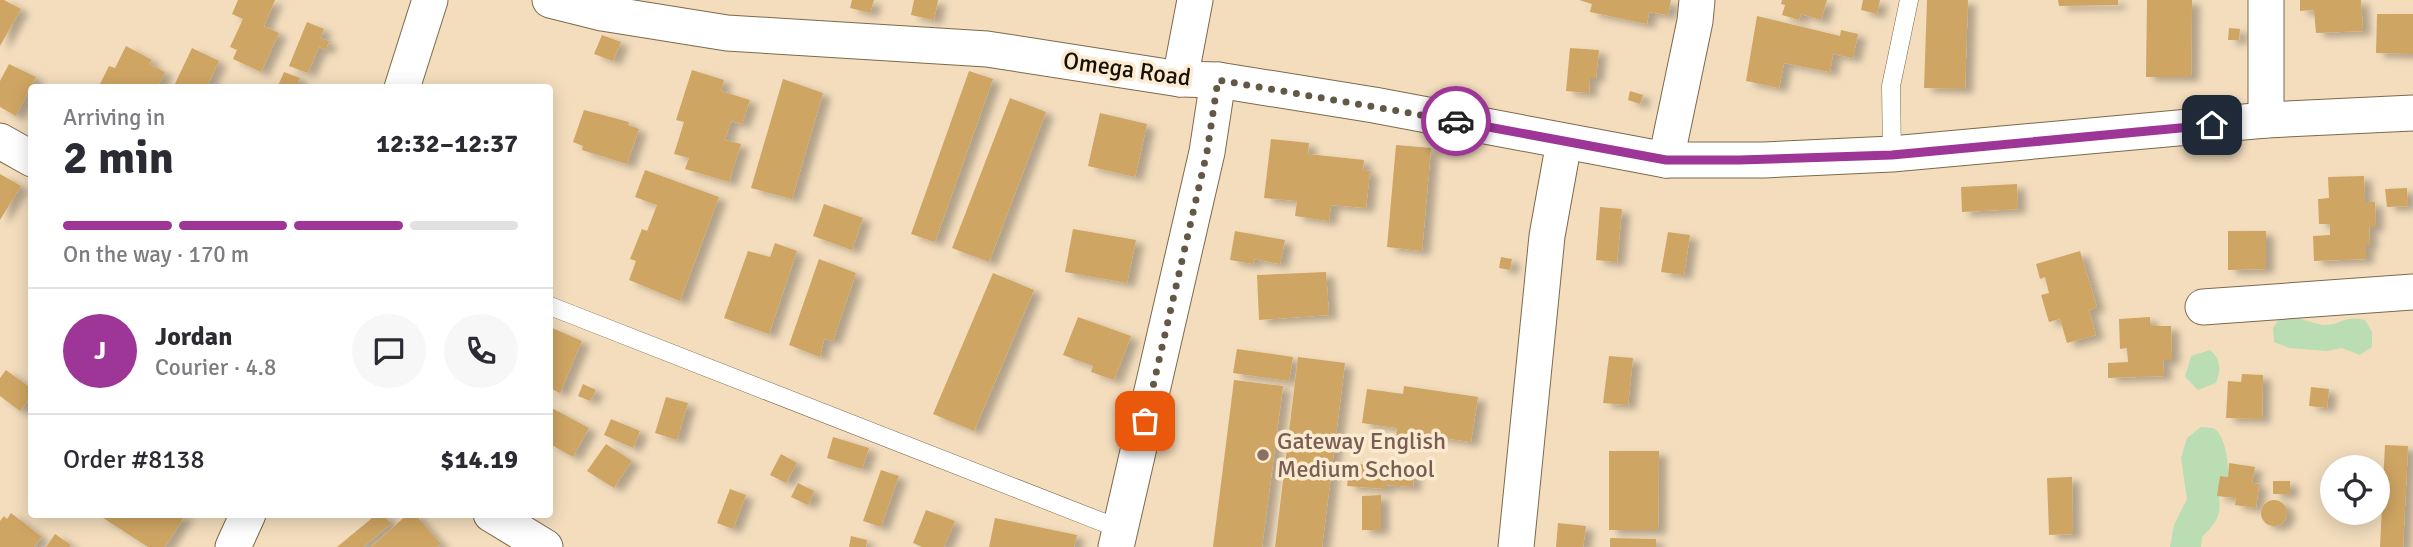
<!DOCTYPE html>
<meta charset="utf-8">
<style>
:root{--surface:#fff;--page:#f7f7f7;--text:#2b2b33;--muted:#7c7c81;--line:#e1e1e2;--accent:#9e3698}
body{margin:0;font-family:Signika,sans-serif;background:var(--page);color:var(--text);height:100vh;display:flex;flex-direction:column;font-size:26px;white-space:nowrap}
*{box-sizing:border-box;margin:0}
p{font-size:23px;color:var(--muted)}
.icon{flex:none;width:38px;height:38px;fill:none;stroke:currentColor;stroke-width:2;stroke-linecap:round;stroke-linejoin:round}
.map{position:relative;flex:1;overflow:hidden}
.sheet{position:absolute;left:28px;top:84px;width:525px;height:434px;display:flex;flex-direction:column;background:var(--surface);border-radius:7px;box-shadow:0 4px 18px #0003}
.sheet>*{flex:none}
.tools{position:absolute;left:2320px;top:455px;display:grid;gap:14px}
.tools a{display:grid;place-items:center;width:70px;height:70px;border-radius:50%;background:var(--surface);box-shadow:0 4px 18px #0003;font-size:35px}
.pin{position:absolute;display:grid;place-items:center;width:60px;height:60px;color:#fff;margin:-30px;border-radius:14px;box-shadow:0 4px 10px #0006}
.courier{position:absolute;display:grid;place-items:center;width:70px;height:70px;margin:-35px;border:5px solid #9e3698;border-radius:50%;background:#fff;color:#222;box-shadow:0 2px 9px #0007}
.head em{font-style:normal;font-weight:800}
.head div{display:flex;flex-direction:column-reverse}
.head{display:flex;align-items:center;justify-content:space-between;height:119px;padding:0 35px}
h1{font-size:46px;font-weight:800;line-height:52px}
.bar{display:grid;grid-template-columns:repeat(4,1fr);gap:10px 7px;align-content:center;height:84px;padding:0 35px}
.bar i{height:9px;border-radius:5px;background:var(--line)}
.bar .active{background:var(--accent)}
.bar p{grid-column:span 4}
.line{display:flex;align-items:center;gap:18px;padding:0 35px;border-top:2px solid var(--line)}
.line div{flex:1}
.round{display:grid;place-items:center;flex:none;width:74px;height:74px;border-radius:37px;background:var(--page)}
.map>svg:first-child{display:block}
.green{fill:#baddb4}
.building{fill:#cfa564;filter:url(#shadow)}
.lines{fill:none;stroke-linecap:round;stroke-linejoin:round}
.lane-casing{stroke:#7c694c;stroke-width:19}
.street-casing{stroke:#7c694c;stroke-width:37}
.lane{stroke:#fff;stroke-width:18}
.street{stroke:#fff;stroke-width:35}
.done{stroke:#635745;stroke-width:7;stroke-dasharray:0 12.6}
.route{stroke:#9e3698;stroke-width:9}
.education-dot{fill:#8d6e63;stroke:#fcebd1;stroke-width:2.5}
.labels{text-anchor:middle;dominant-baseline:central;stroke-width:7;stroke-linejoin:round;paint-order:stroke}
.street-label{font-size:24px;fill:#160f05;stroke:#fcebd1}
.education-label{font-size:24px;fill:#785e54;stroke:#fcebd1;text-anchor:start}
</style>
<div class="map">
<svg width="2413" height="547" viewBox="0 0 2413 547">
<defs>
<filter id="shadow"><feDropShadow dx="8" dy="4.5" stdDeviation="3.5" flood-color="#0004"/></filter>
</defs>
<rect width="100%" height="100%" fill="#f3ddbd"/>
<g class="green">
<path d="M2292 317C2300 318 2321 326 2326 325 2343 324 2344 315 2365 320L2372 332V347L2360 355 2342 348 2327 351 2289 348 2274 342 2273 328 2280 318Z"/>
<path d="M2210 350C2221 359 2221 370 2216 383L2198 390 2185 377 2191 356Z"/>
<path d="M2201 427C2202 427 2212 428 2213 428 2226 435 2229 465 2228 477L2220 476C2216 508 2228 512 2202 537L2201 547H2170L2174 525 2187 499 2181 458 2187 438Z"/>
</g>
<g class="building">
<path d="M0 0H4L21 9 0 46Z"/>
<path d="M238 0H275L264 26 279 33 261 72 233 59 237 50 230 47 243 19 232 14Z"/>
<path d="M852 0H874L870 13 850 8Z"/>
<path d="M914 0H938L934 20 911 15Z"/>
<path d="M1579 0H1671L1668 15 1649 12 1647 24 1590 12 1592 4Z"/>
<path d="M1782 0H1827L1821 20 1801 14 1799 20 1782 15 1785 5 1781 4Z"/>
<path d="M1863 0H1880L1877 14 1861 10Z"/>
<path d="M1927 0H1968L1965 89 1924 88Z"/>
<path d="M2058 0H2118V5L2059 6Z"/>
<path d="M2147 0H2192L2191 77H2146Z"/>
<path d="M2300 0H2361L2363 31 2316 33 2314 10 2300 11Z"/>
<path d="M2377 14H2413V54L2376 53Z"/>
<path d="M1757 16 1840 36 1841 30 1858 34 1853 58 1833 54 1830 72 1784 63 1779 88 1746 81Z"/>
<path d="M307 22 324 29 320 38 329 41 326 50 319 47 308 73 289 66Z"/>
<path d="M2229 28 2240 29 2239 40H2228Z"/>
<path d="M602 35 621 42 613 61 594 54Z"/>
<path d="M126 46 152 60 149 64 165 72 157 88H92L94 84 99 86 109 66 115 68Z"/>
<path d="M192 48 219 61 206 88H173Z"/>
<path d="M1570 48 1599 50 1596 78H1590L1589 93 1566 91Z"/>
<path d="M9 64 36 77 16 116 0 107V81Z"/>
<path d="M692 70 724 80 721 91 750 100 742 124 731 121 725 140 741 144 729 182 685 169 689 158 674 154 684 122 676 120Z"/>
<path d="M969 71 993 79 935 242 911 234Z"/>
<path d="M284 72 300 78 296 88H277Z"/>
<path d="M783 79 823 93 792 199 751 188Z"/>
<path d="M1630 91 1643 95 1640 104 1628 100Z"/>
<path d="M1010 98 1046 112 989 262 952 248Z"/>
<path d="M584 110 629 122 628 125 639 129 627 164 582 150 583 146 573 142Z"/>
<path d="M1100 113 1147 124 1135 177 1088 166Z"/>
<path d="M1271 139 1309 143 1308 154 1364 160 1363 170 1370 171 1366 208 1331 205 1329 221 1295 216 1297 201 1264 198Z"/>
<path d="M1396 145 1431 148 1422 251 1387 247Z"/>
<path d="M645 170 719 197 680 301 629 280 636 261 630 259 642 229 647 231 657 205 635 197Z"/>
<path d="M0 174 21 186 0 220Z"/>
<path d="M2364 176 2365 202H2375L2376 227H2369L2370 245H2366V259L2314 261 2313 236 2330 235V224H2319L2318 199 2329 198 2328 177Z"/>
<path d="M2017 184 2018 209 1962 212 1961 187Z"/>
<path d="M2407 188 2408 206 2387 207 2385 189Z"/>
<path d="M824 204 863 218 852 250 813 236Z"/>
<path d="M1600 207 1622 209 1617 262 1596 260Z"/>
<path d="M1073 229 1136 240 1127 283 1065 272Z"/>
<path d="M1235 231 1285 240 1280 264 1254 259 1253 264 1230 260Z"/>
<path d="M2228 231H2266V269L2228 270Z"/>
<path d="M1668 232 1690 235 1684 275 1661 272Z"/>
<path d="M775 243 797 251 769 334 724 318 748 251 770 257Z"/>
<path d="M2080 251 2097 307 2089 310 2096 335 2067 343 2060 319 2049 322 2041 295 2049 293 2045 277 2040 279 2036 264Z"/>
<path d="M1501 257 1512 259 1510 270 1499 268Z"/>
<path d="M819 259 856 273 833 341 824 339 820 357 789 345Z"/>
<path d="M1326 272 1329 315 1259 320 1257 275Z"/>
<path d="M993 273 1034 290 974 431 933 414Z"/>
<path d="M1078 317 1131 336 1114 380 1091 372 1093 366 1063 355Z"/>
<path d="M2150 317V326H2171L2172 360H2163L2164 376 2108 378V363L2128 362 2127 348 2120 349 2119 319Z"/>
<path d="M550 327 582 341 560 393 550 388Z"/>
<path d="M1237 349 1293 357 1289 381 1233 373Z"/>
<path d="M1609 356 1633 358 1628 405 1603 403Z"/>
<path d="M1298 357 1345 363 1322 547H1275Z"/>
<path d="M6 370 32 389V396L20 411 0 396V378Z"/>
<path d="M2242 374 2263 375 2262 419 2226 418 2228 381 2241 382Z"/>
<path d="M1234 380 1283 386 1262 547H1213Z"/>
<path d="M583 384 596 390 590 401 578 396Z"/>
<path d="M1404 386 1478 397 1471 442 1430 436 1429 442 1396 438 1397 428 1362 423 1367 389 1403 394Z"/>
<path d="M2311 387 2329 389 2327 408 2309 406Z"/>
<path d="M666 397 688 403 677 440 655 433Z"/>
<path d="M550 407 589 428 573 457 550 444Z"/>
<path d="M611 419 640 431 633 448 604 435Z"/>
<path d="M833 437 869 448 862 469 827 458Z"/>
<path d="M606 444 632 461 614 488 587 471Z"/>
<path d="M2385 445 2408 446 2403 547H2380Z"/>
<path d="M1609 451H1659L1658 530H1609Z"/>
<path d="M781 454 797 463 786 483 770 475Z"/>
<path d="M1350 463 1386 467V470L1414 473 1413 487 1386 485V489L1347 486Z"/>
<path d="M2229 463 2255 467 2252 483 2259 484 2256 508 2235 505 2236 498 2217 496 2220 476 2228 477Z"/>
<path d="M881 470 899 476 881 527 863 521Z"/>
<path d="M2072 477 2073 534 2049 535 2047 478Z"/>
<rect x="2273" y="481" width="17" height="13"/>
<path d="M798 483 814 491 808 505 791 497Z"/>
<path d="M730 489 746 495 733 529 717 523Z"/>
<path d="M1381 495V530H1362V496Z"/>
<circle cx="2274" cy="513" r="13"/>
<path d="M926 510 955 521 944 547H922L913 543Z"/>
<path d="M11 513 42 537 34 547H0V521L4 516 7 519Z"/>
<path d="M97 514H186L165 547H148Z"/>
<path d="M377 514H383L391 524 363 547H337Z"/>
<path d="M408 514H415L441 544 437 547H371Z"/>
<path d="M995 518 1077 535 1074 547H989Z"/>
<path d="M1558 523 1586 526 1583 547H1556Z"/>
<path d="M55 534 71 545 69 547H46Z"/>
<path d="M851 536 867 540 866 547H849Z"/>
<path d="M1610 538 1656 539V547H1610Z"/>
</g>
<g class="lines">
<defs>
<g id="lane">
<path d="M1892 154 1891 86 1909 0"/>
<path d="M550 306 1120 529"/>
</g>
<g id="street">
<path d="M550 0 602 13 727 33 987 49 1180 79 1218 80 1374 105 1666 160H1764L1892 154 2266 120 2413 113"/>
<path d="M1180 79 1195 0"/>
<path d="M402 88 430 0"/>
<path d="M2266 120V0"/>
<path d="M0 141 32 159"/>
<path d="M1666 160 1695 21 1697 0"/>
<path d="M2203 307 2413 292"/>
<path d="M491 514 545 547"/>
<path d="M233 547 248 514"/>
<path d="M1116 547 1207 152 1218 80"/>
<path d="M1516 547 1547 236 1564 142"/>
</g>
</defs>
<use href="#lane" class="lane-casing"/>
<use href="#street" class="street-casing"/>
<use href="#lane" class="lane"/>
<use href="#street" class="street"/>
</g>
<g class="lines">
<path class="done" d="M1145 421 1207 152 1218 80 1456 121"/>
<path class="route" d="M1456 121 1666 160H1739L1892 155 2212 125"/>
</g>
<circle class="education-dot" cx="1263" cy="455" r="7"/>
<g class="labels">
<g class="street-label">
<text transform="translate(1127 69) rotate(8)">Omega Road</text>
</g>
<g class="education-label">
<text x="1277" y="441">Gateway English<tspan x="1277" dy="28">Medium School</tspan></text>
</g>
</g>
</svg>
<div class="tools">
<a><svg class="icon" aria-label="locate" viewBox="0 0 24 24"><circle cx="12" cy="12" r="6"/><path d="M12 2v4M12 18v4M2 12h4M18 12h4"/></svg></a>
</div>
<div class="pin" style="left:1145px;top:421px;background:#ea580c"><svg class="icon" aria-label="bag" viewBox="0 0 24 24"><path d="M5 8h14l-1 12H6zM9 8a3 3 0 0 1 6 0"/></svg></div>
<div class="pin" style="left:2212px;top:125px;background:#1f2937"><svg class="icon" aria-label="home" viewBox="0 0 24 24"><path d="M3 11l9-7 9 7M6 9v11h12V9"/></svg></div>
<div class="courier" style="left:1456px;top:121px"><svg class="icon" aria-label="car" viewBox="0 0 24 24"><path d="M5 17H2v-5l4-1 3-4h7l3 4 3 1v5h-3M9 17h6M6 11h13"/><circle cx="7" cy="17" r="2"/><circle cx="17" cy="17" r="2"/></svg></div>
<section class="sheet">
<div class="head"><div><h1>2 min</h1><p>Arriving in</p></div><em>12:32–12:37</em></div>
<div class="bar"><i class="active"></i><i class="active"></i><i class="active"></i><i></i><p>On the way · 170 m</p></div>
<div class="line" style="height:126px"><b class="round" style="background:var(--accent);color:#fff">J</b><div><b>Jordan</b><p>Courier · 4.8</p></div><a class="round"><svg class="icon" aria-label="chat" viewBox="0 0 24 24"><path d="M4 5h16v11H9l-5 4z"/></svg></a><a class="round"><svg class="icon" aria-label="phone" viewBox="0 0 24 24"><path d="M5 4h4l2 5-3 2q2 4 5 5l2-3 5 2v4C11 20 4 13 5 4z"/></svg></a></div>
<div class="line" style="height:91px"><div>Order #8138</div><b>$14.19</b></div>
</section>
</div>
